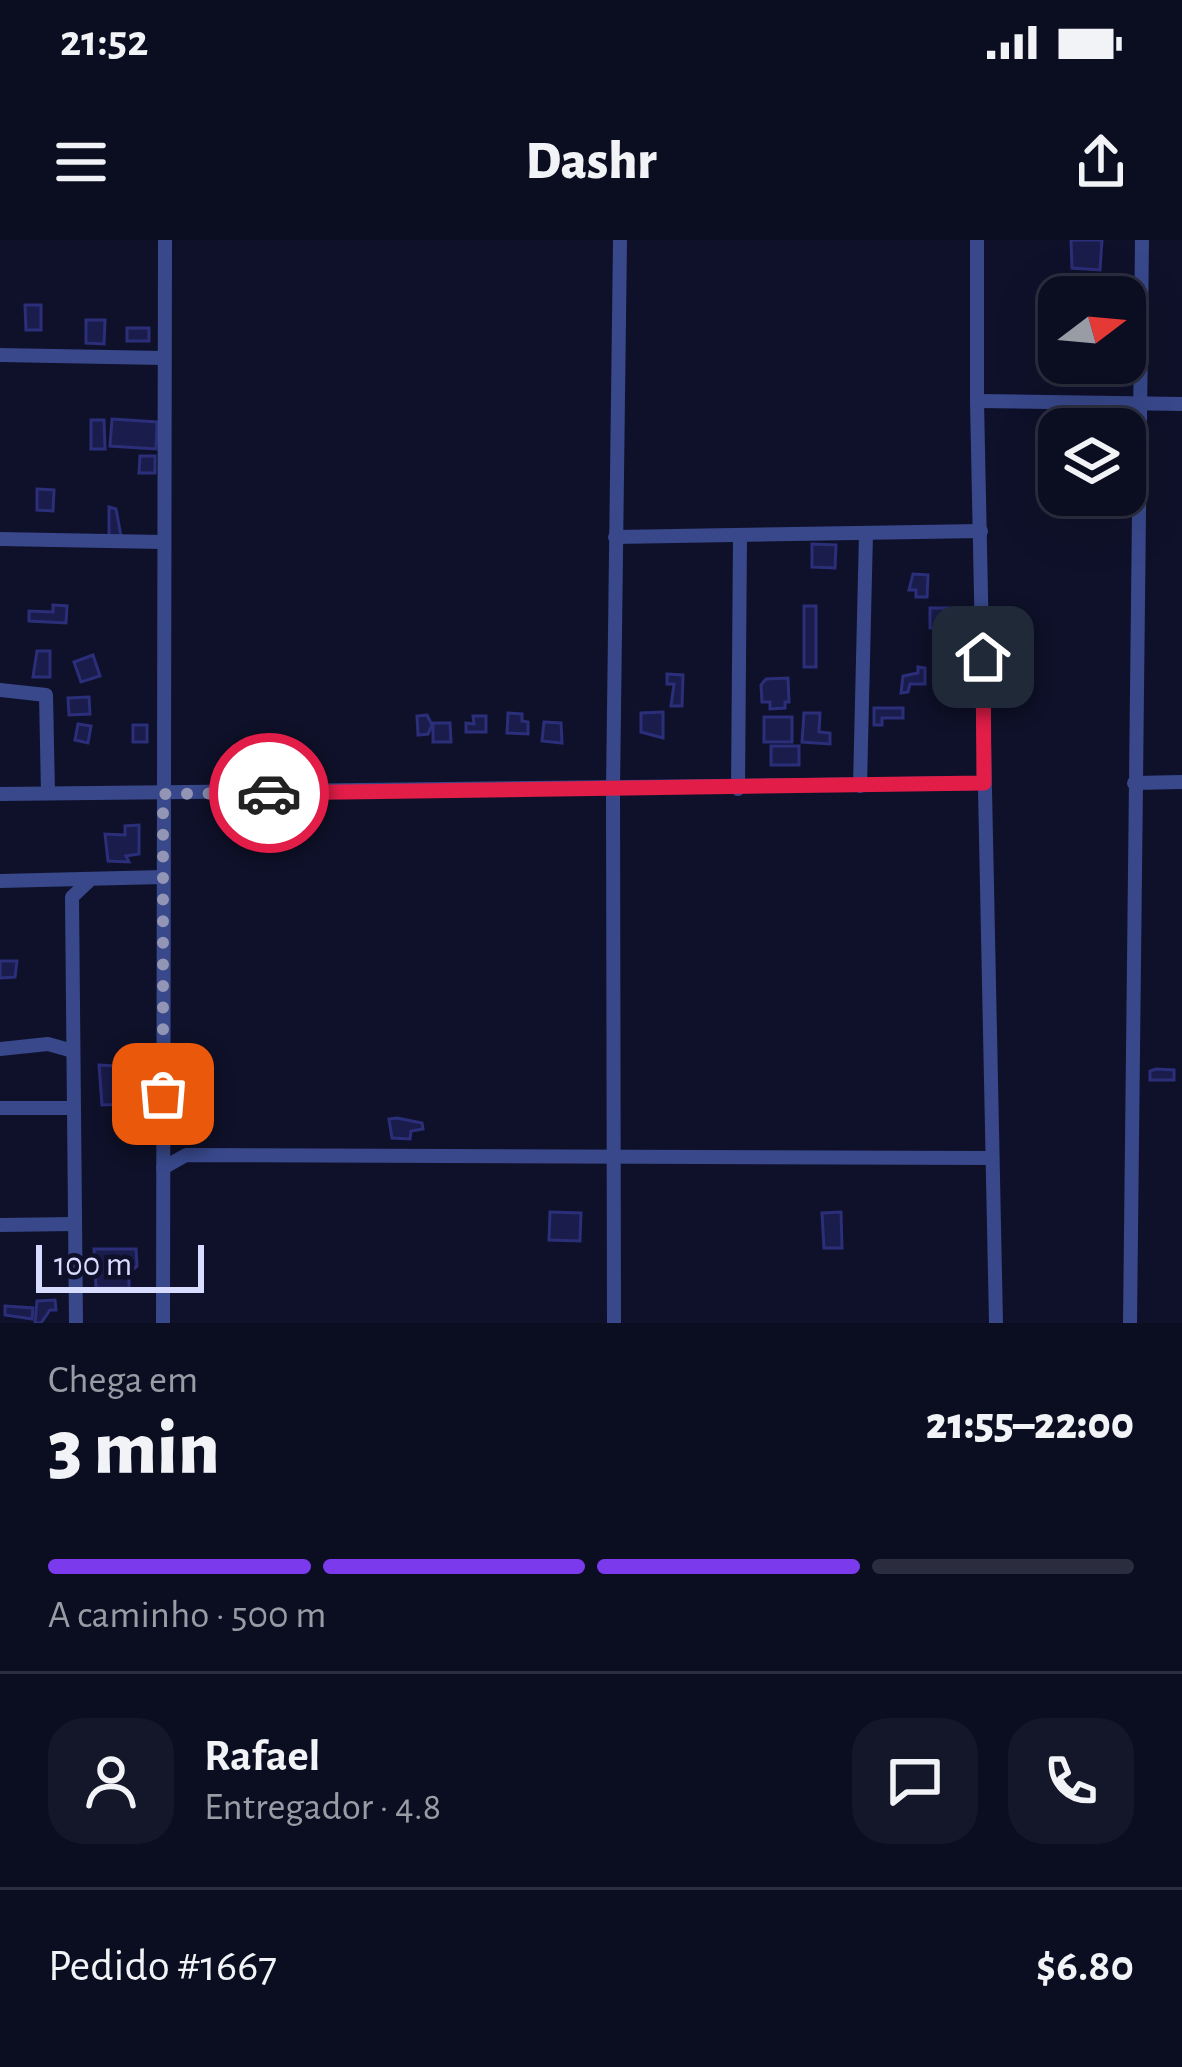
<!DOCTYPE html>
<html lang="pt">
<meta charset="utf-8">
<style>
:root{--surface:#0b0d20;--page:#141629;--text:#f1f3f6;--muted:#9a9ca5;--line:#2b2d3e;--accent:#7c3aed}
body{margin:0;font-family:"Alegreya Sans",sans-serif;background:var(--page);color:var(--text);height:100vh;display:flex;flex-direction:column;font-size:45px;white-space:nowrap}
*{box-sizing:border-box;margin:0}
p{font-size:39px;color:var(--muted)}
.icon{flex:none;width:66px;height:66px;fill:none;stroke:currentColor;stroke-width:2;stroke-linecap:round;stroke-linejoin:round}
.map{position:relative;height:1083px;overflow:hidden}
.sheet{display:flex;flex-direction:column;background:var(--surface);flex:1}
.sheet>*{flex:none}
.needle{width:78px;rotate:74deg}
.fabs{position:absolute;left:1038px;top:36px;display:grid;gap:24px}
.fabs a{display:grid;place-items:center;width:108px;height:108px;border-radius:24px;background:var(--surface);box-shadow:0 12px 48px #0002,0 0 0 3px var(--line);font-size:60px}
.scale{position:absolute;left:36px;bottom:30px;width:168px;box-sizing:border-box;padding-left:12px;border:6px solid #d8dcff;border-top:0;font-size:33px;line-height:42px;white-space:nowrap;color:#d8dcff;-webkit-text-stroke:9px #0f112a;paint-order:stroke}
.pin{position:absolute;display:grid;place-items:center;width:102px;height:102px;color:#fff;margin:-51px;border-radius:24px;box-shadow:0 6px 18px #0006}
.courier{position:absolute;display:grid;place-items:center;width:120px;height:120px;margin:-60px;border:9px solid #e11d48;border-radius:50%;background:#fff;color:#222;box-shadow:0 3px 15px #0007}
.head em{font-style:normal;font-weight:800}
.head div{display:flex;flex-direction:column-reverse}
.head{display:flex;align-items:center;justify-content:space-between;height:204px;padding:0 48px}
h1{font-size:78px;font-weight:800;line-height:90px}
.bar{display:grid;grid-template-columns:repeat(4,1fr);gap:18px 12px;align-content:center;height:144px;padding:0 48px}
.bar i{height:15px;border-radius:9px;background:var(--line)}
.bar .current{background:var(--accent)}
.bar p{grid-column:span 4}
.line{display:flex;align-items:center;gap:30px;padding:0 48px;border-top:3px solid var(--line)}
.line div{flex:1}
.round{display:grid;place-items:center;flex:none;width:126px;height:126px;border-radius:36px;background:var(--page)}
.status{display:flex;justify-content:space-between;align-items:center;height:84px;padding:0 60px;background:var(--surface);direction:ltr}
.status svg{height:33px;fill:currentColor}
header{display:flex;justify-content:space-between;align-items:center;height:156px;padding:0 48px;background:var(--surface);font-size:54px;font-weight:800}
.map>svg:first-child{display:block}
.building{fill:#1a1c4b;stroke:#2b2e79;stroke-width:3}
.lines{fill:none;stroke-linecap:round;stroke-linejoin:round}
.street{stroke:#38488b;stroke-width:14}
.done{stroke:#9295b4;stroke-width:12;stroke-dasharray:0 21.6}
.route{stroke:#e11d48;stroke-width:15}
</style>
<div class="status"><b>21:52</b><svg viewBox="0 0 49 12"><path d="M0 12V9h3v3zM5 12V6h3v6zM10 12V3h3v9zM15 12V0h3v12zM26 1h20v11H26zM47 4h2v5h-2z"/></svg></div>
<header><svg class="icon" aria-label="menu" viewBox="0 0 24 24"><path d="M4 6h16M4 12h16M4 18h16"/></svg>Dashr<svg class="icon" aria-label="share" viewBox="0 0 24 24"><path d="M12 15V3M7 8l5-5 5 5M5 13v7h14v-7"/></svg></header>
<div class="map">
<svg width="1182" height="1083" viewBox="0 0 1182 1083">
<rect width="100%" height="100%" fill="#0f112a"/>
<g class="building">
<path d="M1071 0H1102L1100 30 1072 28Z"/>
<path d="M25 65H41V90H26Z"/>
<path d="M86 80H105L104 104 86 103Z"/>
<rect x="127" y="88" width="22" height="13"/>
<path d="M112 179 157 182 156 209 110 206Z"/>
<path d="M91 180H104L105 209H91Z"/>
<path d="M140 216H155V233H139Z"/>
<path d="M37 249 54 250 53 271 37 270Z"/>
<path d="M109 267 116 269 121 296 109 297Z"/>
<path d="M812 304 836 305 835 328 812 327Z"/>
<path d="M913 334 928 335 927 357H916V350H909Z"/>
<path d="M53 365 67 366 66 383 29 381V371L53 372Z"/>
<rect x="804" y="366" width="12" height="61"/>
<path d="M930 368H959V395H939V389L930 388Z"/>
<path d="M37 411H50V437H33Z"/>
<path d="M93 415 100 436 81 442 74 422Z"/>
<path d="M918 427 925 428V444H910L908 452 901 453 903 436 918 433Z"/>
<path d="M667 434 683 435 682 466H671L674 444H667Z"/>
<path d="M788 438 789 462H785V468L770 469V462H762L761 445 766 439Z"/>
<path d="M89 457 90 474 69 475 68 458Z"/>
<path d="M874 468H903V478H882V485H874Z"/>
<path d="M663 472V498L641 492V473Z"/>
<path d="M508 473 522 474V481L528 482V494L507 493Z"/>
<path d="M804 473H820L819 492 830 493V504L802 502Z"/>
<path d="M427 475 432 485 428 494 418 495 417 476Z"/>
<path d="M473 476H486V492H466V483L474 484Z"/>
<rect x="764" y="477" width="28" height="25"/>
<path d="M544 482 561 483 562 503 542 501Z"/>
<path d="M433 483H450L451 502H433Z"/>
<path d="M78 484 91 486 88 503 75 500Z"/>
<rect x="133" y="485" width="14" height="17"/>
<rect x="771" y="506" width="28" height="19"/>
<path d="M139 585V614L126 616 129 622 108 621 105 594 125 595V586Z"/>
<path d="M0 721H17L15 737 0 738Z"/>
<path d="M99 825 116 826 115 836 131 833 130 864 102 865Z"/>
<path d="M1156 829 1174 830V840H1150V831Z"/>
<path d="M397 878 422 883 423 889 411 891 410 899 392 898 389 879Z"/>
<path d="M550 972 581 973 580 1001 549 1000Z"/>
<path d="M841 972 842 1008H824L822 973Z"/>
<path d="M94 1009H136L137 1026 129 1033V1048H96Z"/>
<path d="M55 1060 56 1070H50L41 1083H35L37 1061Z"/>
<path d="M5 1066 33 1068 32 1079 5 1075Z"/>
</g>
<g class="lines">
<g class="street">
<path d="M977 0V161L996 1083"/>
<path d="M0 115 164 118"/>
<path d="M977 161 1182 164"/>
<path d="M615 297 981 291"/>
<path d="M0 299 162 302"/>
<path d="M0 450 46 455 48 553"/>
<path d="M1134 543 1182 542"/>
<path d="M860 546 866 293"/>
<path d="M738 549 740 296"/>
<path d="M0 554 984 543"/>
<path d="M0 641 163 637"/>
<path d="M0 809 48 804 73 811"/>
<path d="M0 868H74"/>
<path d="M163 928 186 915 990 918"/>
<path d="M0 985 74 984"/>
<path d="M76 1083 72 657 91 639"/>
<path d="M163 1083 165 0"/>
<path d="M614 1083 613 549 620 0"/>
<path d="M1130 1083 1142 0"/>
</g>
</g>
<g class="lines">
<path class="done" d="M163 854V554L269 553"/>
<path class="route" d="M269 553 984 543 983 417"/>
</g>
</svg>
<div class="fabs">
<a><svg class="needle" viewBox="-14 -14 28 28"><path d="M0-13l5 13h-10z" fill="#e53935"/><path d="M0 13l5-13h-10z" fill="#9a9ca5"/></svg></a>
<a><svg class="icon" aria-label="layers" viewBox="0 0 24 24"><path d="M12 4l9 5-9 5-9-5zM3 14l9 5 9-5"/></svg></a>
</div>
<div class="scale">100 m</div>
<div class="pin" style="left:163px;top:854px;background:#ea580c"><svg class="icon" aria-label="bag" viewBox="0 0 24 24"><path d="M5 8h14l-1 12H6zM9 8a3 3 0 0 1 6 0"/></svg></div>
<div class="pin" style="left:983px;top:417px;background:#1f2937"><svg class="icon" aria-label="home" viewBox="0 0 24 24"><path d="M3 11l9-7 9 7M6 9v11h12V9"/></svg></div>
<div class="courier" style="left:269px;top:553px"><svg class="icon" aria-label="car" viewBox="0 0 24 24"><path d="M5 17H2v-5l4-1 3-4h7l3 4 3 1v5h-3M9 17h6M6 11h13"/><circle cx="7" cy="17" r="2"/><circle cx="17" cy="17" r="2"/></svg></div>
</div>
<section class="sheet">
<div class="head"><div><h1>3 min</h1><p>Chega em</p></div><em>21:55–22:00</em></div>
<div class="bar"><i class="current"></i><i class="current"></i><i class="current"></i><i></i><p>A caminho · 500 m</p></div>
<div class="line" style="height:216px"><a class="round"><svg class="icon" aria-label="person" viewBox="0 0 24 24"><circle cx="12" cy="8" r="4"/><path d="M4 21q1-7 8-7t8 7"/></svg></a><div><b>Rafael</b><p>Entregador · 4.8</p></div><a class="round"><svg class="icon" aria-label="chat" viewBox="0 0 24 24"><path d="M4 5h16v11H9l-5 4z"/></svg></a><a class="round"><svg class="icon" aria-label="phone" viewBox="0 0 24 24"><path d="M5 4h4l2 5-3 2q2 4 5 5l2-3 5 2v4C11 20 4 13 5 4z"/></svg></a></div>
<div class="line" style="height:156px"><div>Pedido #1667</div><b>$6.80</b></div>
</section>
